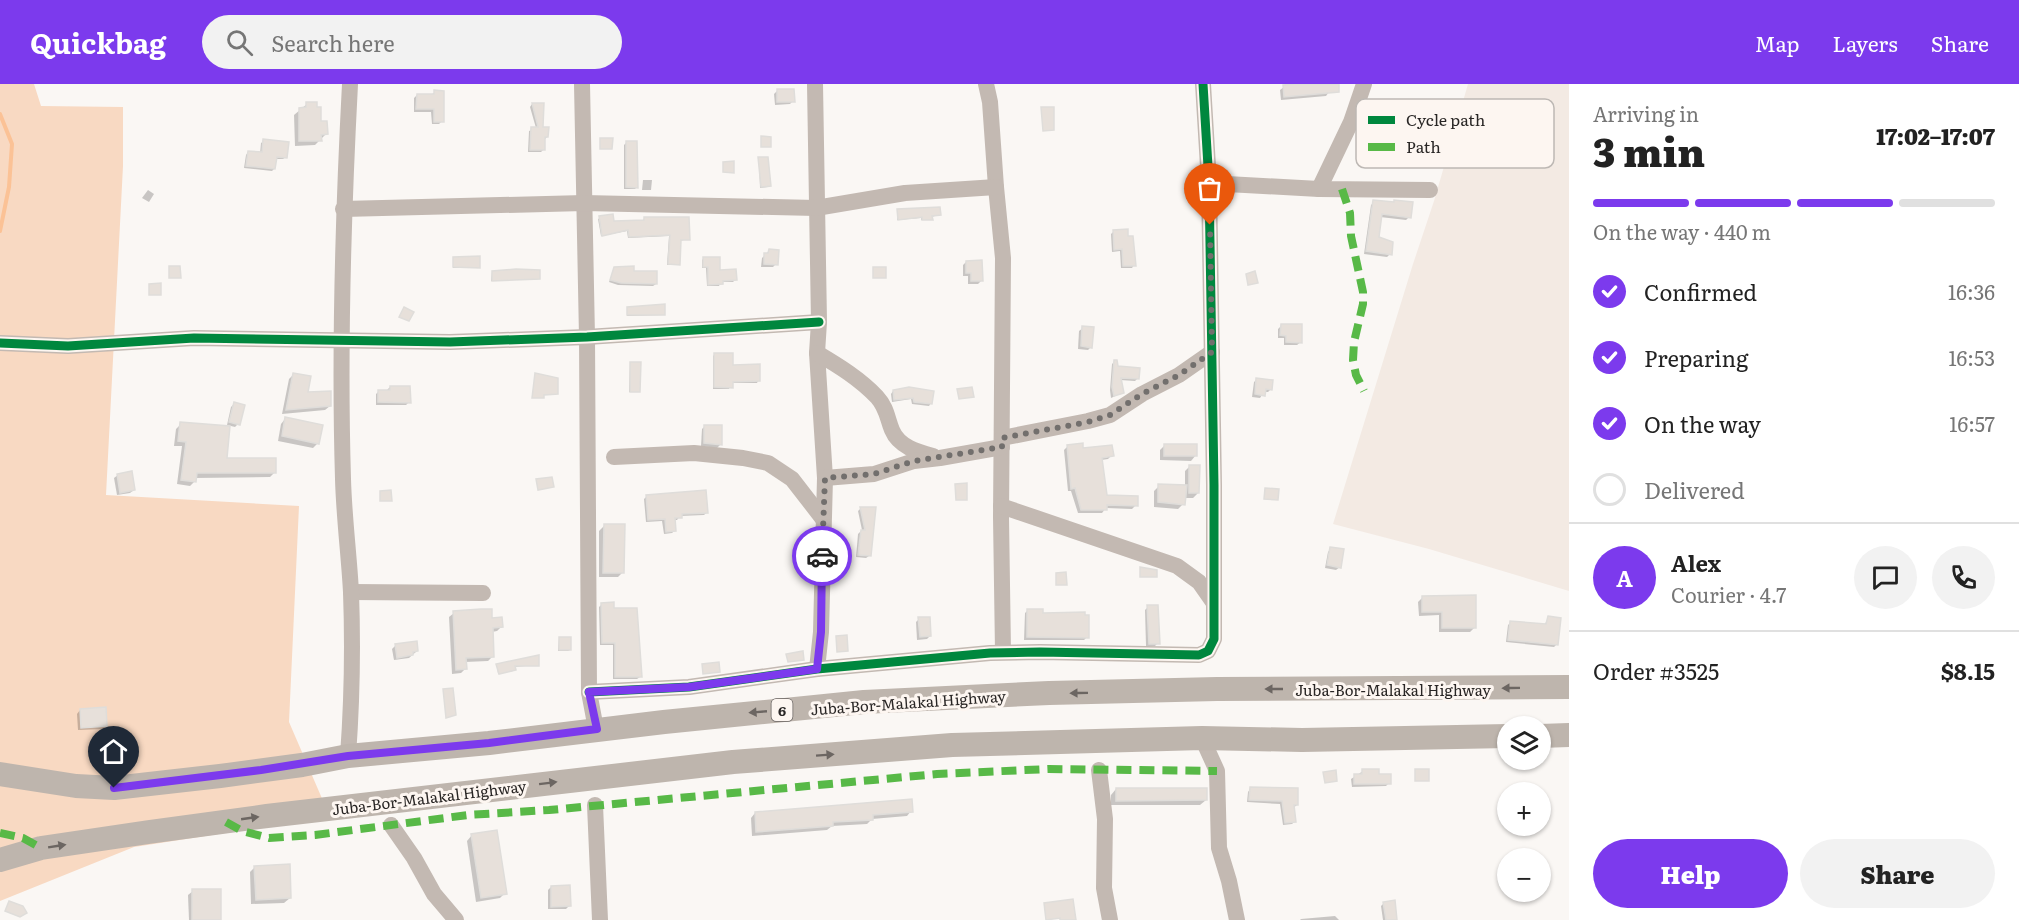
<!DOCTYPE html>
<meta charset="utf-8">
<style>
:root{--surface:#fff;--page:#f2f2f2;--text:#222;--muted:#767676;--line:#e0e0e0;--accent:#7c3aed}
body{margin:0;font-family:Literata,serif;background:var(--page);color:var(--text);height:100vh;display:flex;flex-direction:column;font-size:22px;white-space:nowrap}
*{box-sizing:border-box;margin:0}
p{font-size:20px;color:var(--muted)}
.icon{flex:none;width:33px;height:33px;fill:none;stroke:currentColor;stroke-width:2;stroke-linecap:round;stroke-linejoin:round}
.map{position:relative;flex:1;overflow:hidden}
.side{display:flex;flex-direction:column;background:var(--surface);width:450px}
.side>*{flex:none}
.fabs{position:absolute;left:1497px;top:632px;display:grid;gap:12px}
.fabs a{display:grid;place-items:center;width:54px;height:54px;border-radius:50%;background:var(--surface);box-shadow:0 2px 4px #0004;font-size:30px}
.pin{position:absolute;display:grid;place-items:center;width:51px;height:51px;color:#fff;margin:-62px -26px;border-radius:50% 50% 50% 0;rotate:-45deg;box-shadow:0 0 6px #0007}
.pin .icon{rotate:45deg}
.courier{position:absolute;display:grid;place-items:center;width:60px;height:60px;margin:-30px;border:4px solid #7c3aed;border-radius:50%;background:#fff;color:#222;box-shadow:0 2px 8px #0007}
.head em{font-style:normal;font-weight:800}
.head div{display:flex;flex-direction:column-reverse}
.head{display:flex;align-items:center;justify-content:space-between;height:102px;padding:0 24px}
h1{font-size:39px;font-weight:800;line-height:45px}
.bar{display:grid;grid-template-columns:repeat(4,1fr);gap:9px 6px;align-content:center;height:72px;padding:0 24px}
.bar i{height:8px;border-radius:4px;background:var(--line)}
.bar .selected{background:var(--accent)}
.bar p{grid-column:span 4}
.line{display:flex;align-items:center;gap:15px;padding:0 24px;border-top:2px solid var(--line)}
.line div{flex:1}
.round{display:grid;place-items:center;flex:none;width:63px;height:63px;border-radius:32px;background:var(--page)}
ol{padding:0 24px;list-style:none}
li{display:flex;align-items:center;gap:18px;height:66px}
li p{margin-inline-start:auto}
li .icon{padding:6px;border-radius:50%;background:var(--accent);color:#fff;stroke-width:4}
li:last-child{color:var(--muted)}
li i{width:33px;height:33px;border:3px solid var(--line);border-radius:50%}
.primary-button{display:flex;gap:12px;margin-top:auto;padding:12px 24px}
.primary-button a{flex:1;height:69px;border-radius:36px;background:var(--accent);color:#fff;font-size:24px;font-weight:800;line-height:69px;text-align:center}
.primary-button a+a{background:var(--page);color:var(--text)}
header{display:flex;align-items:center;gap:36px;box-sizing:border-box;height:84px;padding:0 30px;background:var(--accent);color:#fff}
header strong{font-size:28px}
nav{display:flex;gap:33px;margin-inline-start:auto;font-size:21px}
.search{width:420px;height:54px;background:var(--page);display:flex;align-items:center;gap:15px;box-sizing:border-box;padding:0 21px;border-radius:33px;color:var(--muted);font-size:22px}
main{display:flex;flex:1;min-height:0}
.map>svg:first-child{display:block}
.built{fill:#f3eae3}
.green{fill:#f8d9c2}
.shadow{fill:#0003}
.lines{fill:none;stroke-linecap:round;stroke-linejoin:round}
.stream{stroke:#fbc296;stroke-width:4}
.building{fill:#e7e0da;stroke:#dfddda;stroke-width:1.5}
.minor{stroke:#c3b9b2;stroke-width:16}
.highway{stroke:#beb5ad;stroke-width:24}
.quiet{stroke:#58b947;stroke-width:8;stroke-dasharray:15 8;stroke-linecap:butt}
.cycleway-casing{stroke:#fdf6f1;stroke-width:13}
.cycleway{stroke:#00873e;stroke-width:9}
.oneway{fill:#6c6662}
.done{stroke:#726f6d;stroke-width:6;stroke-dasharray:0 10.8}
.route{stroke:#7c3aed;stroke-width:8}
.labels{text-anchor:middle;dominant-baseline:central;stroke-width:6;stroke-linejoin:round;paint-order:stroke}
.shield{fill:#fdf6f1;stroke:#696462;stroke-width:1.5}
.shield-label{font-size:14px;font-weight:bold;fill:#292625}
.street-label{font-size:15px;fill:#292625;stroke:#fdf6f1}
.key{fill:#fdf6f1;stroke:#bdb8b4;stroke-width:1.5}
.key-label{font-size:16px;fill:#292625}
</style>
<header>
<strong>Quickbag</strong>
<div class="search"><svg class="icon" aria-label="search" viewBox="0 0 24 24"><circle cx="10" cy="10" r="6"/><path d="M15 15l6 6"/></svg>Search here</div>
<nav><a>Map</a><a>Layers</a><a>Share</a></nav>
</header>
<main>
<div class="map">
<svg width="1569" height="836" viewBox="0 0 1569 836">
<rect width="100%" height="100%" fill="#faf7f4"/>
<path class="built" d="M1468 0H1569V507L1429 465 1333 440 1413 180 1434 117Z"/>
<path class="green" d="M0 0H34L41 22 123 23V82L106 411 299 422 289 638 330 733 134 763 0 817Z"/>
<g class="shadow">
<path d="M1291 0H1328L1329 8 1326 12 1281 16 1280 6 1284 3 1291 2Z"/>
<path d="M777 7 793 17 790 20 775 21 774 10Z"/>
<path d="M435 8 442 37 439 40H432L431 28H414V14L417 11H431Z"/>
<path d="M307 20 326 50 315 61 295 62 294 31Z"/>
<path d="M532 20 541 45 547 53 544 56V65L541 68H528L529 47 536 44 530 23Z"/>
<path d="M264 57 286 73 283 75H275L274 85 272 87 244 84 246 71 248 68 260 70 261 59Z"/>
<path d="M626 59 637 103 635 105H624V61Z"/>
<path d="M759 75 769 102 768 103 760 104Z"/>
<path d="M643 96H652L651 106H642Z"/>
<path d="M148 106 154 110 149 118 142 114Z"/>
<path d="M1374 118 1409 133 1406 136 1380 133 1377 154 1390 170 1387 173 1364 170 1371 121Z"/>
<path d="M898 127 939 131 931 133 930 136H921V134L897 136Z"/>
<path d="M600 134 613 139 643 138 644 134 689 155 679 157 678 180 667 181 669 152 628 154 627 147 601 152 598 135Z"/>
<path d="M1114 147 1127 153 1134 181 1132 184H1121L1120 167 1112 168 1111 150Z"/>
<path d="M769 167 776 180 773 183H761L762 174Z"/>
<path d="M453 174 479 184H453Z"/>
<path d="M704 174 719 187 735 196 733 198H721L719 202H707L706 184H702V176Z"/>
<path d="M966 178 981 197 978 200H968V192H963V181Z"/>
<path d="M615 184 633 188 656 200 653 202 618 201 609 198Z"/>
<path d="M492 188 539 195 491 197Z"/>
<path d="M628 225 664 231 627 232Z"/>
<path d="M1281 242 1301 258 1297 261H1284V254H1278V245Z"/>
<path d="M1083 244 1091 263 1088 266 1078 265 1079 247Z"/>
<path d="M715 270 731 282 758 297 757 299H731L729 305H713V272Z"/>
<path d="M1115 277 1117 284 1138 294 1135 297 1120 296 1122 309 1111 314 1110 306 1112 280Z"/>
<path d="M630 280 639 307 638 308H629Z"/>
<path d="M293 291 306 310 330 322 325 326 282 330 289 295Z"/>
<path d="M1257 295 1271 305 1268 308H1264L1260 314 1252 313 1254 298Z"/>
<path d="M390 303 409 318 406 321H376V310L379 307H386Z"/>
<path d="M893 307 931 319 929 322 912 320 911 315 892 318 891 310Z"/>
<path d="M235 319 238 340 235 343 227 341 231 323Z"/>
<path d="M285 335 318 359 313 364 278 357 281 340Z"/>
<path d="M181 340 225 376 275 388 270 393 195 394V397L190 402 177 400 182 362H174L176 345Z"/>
<path d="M705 342 720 361 717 364 701 362 702 345Z"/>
<path d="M1165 361 1196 371 1191 377 1160 376V366Z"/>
<path d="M1068 362 1112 371 1108 375 1101 376 1106 413 1136 421 1132 425 1106 424 1102 429H1078L1071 407H1068L1064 366Z"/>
<path d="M1190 382 1198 409 1193 414H1184L1183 420 1178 425 1154 423V407L1159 402H1185V387Z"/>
<path d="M118 391 134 406 130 409 117 411 114 394Z"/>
<path d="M647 412 707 428 704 431 680 432 677 436H674L675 446 672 449 664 450 662 437 646 438 644 415Z"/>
<path d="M861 424H874L869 472 866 474 856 473 858 450 862 446 858 427Z"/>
<path d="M604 442 623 488 618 493H599V447Z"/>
<path d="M1331 464 1340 483 1336 486 1325 484 1328 468Z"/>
<path d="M1422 514 1475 543 1470 548H1439V531L1419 532 1418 518Z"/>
<path d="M602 520 613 525 640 593 637 595H613V561H600L599 523Z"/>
<path d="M1148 523 1158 559 1155 562H1146L1145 526Z"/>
<path d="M1028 526 1041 531 1084 532 1087 553 1084 556H1024L1025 529Z"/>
<path d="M454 529 491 536 502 542 497 547 492 548 493 572 488 577 465 578 466 584 461 589 452 590 449 533Z"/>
<path d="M1549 534 1557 560 1554 563 1506 558 1508 541 1511 538 1544 541Z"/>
<path d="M919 535 930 552 927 555 917 556 916 538Z"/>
<path d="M559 554 570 566 568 567H558Z"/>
<path d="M395 562 417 567 409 574 394 576 392 565Z"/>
<path d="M497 581H537L514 583 513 587 498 590Z"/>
<path d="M80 626 106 642 103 645 78 646 77 630Z"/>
<path d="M1363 687 1378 692 1389 699 1386 702 1352 703 1351 695Z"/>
<path d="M1116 705 1206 716 1200 721H1111V711Z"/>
<path d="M1250 705 1297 721 1293 724 1295 737 1292 740 1283 741 1280 720 1247 718 1248 708Z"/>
<path d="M911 727 907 732 872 735 867 740 832 742 827 746 752 752 751 734 755 729Z"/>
<path d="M472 751 505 809 500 814 476 818 467 757Z"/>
<path d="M255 783 290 814 284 819 251 820 250 788Z"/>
<path d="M551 803 569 822 566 825H548V806Z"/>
<path d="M193 807 220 836H189L188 811Z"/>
<path d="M1384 819 1396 836H1383L1381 822Z"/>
<path d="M1335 832 1339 836H1300L1301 835Z"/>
</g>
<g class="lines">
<path class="stream" d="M0 30 12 60 9 103 0 147"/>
</g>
<g class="building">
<path d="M1294 0H1339V8L1284 13 1283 1Z"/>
<path d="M777 5H794L795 18H777Z"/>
<path d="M434 6 444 7V38H434V25H416L417 10H434Z"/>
<path d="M306 18H317V23H321V37H327L328 50 321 51 322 57H299V24L306 23Z"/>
<path d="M532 19H544L543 43H549L548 53H545V66H530L531 43H538Z"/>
<path d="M1041 23H1054V46L1043 47Z"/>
<path d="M761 52 771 53V63H761Z"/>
<path d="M600 54H613L612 65H600Z"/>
<path d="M263 55 289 58 287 74 277 73 275 85 246 82 248 67 262 68Z"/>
<path d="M626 57H637L638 104 626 103Z"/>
<path d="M758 73H768L771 102 761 103Z"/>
<path d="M734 77V89L723 88V78Z"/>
<path d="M1373 116 1394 118V116L1413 118 1411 134 1382 130 1379 153 1393 158 1392 171 1366 167Z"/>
<path d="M940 123 941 131 932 132 933 136H922V133L898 136 897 125Z"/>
<path d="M613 130 614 137 644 136V133H689L690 156H681L680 181 668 180 670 151 629 153 628 146 602 152 599 132Z"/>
<path d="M1128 145V152H1133L1136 182H1123L1122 165 1114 166 1113 146Z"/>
<path d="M769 165 779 166 778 181 764 180V169H768Z"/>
<path d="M480 172V184L453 183V173Z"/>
<path d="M703 173H720V186L736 185 737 196 723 197V200L708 201V183H703Z"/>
<path d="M982 176 983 197H971V189H966V177Z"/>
<path d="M169 182H180L181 194H169Z"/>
<path d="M634 182V187H657V200L621 199 610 196 614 183Z"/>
<rect x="873" y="183" width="13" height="11"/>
<path d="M516 185 540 186V195L492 197V187Z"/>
<path d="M1255 187 1258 199 1248 201 1246 190Z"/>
<path d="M161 199V211H149V200Z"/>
<path d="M665 220V231H627V223Z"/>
<path d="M404 223 414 228 409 237 399 233Z"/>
<path d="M1281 240H1302V259L1286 258V252L1280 251Z"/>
<path d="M1082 242 1094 243 1092 264 1081 262Z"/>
<path d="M714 269H733V281L760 280V297L733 298V304L714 303Z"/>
<path d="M1114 276H1117L1118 282 1140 284 1139 295 1121 294 1124 309 1114 312 1112 303Z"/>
<path d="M630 278H641L640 308H630Z"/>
<path d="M293 289 311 292 308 308 331 307V322L286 326Z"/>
<path d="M535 289 558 294V310L544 311V314H532Z"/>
<path d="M1256 294 1273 296 1272 306 1266 305 1265 312 1255 310Z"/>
<path d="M390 302H410L411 319 378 318V306H390Z"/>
<path d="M909 303 934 307 932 320 914 318 913 314 894 316 893 306Z"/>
<path d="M972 303 974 313 959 315 957 305Z"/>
<path d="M234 318 245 321 240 341 229 338Z"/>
<path d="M285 333 323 341 319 360 282 352Z"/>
<path d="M180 338 230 342 227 374H276V389H197L196 398 181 396 186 358 178 357Z"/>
<path d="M704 341H722V361L704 359Z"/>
<path d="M1083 359V364L1112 361 1114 372 1102 374 1107 411 1138 412V422L1107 421V426H1081L1075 404 1071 405 1067 361Z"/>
<rect x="1164" y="360" width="33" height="12"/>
<path d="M1189 381H1200L1199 409H1189Z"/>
<path d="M132 387 135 406 120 409 117 390Z"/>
<path d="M552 393 554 403 538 406 536 395Z"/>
<path d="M967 399V416H956L955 400Z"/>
<path d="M1158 400 1187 401 1185 421 1158 418Z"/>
<path d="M1265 404 1279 405 1278 416 1264 415Z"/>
<path d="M391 406 392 417H380V407Z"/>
<path d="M706 406 708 429 682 430V434H675L676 447 666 448 665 435 648 436 646 411Z"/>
<path d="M860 423H876L871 472 858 471 861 446H865Z"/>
<path d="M604 440H625L624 489H603Z"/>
<path d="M1330 463 1344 465 1341 484 1327 481Z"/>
<path d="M1140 483 1157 486V493H1140Z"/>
<path d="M1066 488 1067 501H1056V489Z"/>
<path d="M1476 511V544H1442V528H1422V512Z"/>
<path d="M614 518V524H637L642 593H615V559H602L601 519Z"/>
<path d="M1147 521H1158L1160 560H1149Z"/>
<path d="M481 525H492V534L502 533 503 543 493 544 494 573 466 574 467 585 456 586 453 527Z"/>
<path d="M1027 525H1043V529L1085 528V531H1089V554L1027 553Z"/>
<path d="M1548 532 1561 534 1558 561 1508 556 1510 537 1546 540Z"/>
<path d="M918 533H930L931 552 920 553Z"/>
<path d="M847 551 848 567 837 568 836 552Z"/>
<rect x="559" y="553" width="12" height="13"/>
<path d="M417 557 418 567 413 568V571L397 574 395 560Z"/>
<path d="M803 567 804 576 788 578 786 570Z"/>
<path d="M539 571V582H515L516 586 499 590 496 580Z"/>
<path d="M719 578 720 588 703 590 702 580Z"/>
<path d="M453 604 456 631 446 634 443 605Z"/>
<path d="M106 623 107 642 81 644 80 625Z"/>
<path d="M1362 685H1379V690H1391V700H1354V690H1362Z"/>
<rect x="1415" y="685" width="14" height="12"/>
<path d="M1336 686 1337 697 1325 699 1323 688Z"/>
<path d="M1250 703 1298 704V721H1294L1296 738 1285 739 1282 717 1249 716Z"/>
<path d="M1116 704H1207V716L1116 717Z"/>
<path d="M912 715 913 728 873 731V736L833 738V742L756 748 755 728Z"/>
<path d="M497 746 507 810 481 814 471 750Z"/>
<path d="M290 780 291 814 256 816 254 782Z"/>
<path d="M570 801 571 822 551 823V802Z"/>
<rect x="192" y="805" width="29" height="31"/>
<path d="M1073 815 1076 836H1060V834L1046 836 1044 819Z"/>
<path d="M1395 816 1397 836H1386L1383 818Z"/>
<path d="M9 817 23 822 27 829 20 833 5 827Z"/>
</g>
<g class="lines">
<g class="minor">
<path d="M582 0 587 253 589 608 596 645"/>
<path d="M815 0 819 238 817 269 825 394 821 548 817 585"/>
<path d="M986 0 990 18 996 103 1003 174 1001 433 1003 568"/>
<path d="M1209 99 1319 105 1430 106"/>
<path d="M1319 105 1351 38 1364 0"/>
<path d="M343 125 584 119 816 124 905 109 996 103"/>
<path d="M0 259 68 262 194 254 450 258 587 253 819 238"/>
<path d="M817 269C839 282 860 295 877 313 887 324 887 334 892 346 899 363 918 368 933 372"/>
<path d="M1002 354 1088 337 1110 331 1142 310 1179 291 1212 268"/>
<path d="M614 373 694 369 743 374 768 379 792 395 823 435"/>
<path d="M825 394 874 390 914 377 940 374 1002 363"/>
<path d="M1001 422 1177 482 1199 498 1213 518"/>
<path d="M351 508 483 509"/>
<path d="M589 608 689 603 817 585 990 569 1040 568 1199 571 1208 567 1214 555V401L1209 99 1203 0"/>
<path d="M1202 654 1217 687 1219 764 1229 797 1237 836"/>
<path d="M348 672C352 617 353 563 351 508 349 471 344 433 343 395 339 262 343 133 350 0"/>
<path d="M1099 686 1105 735 1104 804 1110 836"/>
<path d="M595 721 600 836"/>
<path d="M391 741 414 774 434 810 456 836"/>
</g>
<g class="highway">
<path d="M1540 652 1569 651"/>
<path d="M0 690 76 702 114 704 220 692 302 681 348 672 489 659 664 638 864 618 1049 609 1217 605 1569 603"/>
<path d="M0 776 41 764 149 748 267 732 733 678 952 661 1202 654 1302 656 1508 652"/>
</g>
<g class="quiet">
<path d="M1342 105 1350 129 1351 152 1363 208V220L1354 258 1353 276 1356 291 1364 307"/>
<path d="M226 738 242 747 269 754 315 751 468 731 549 726 937 690 1049 685 1217 687"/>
<path d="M0 749 23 754 41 764"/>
</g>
<defs>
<g id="cycleway">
<path d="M0 259 68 262 194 254 450 258 587 253 819 238"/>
<path d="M589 608 689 603 817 585 990 569 1040 568 1199 571 1208 567 1214 555V401L1209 99 1203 0"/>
</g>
</defs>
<use href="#cycleway" class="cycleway-casing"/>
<use href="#cycleway" class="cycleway"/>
</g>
<defs><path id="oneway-solid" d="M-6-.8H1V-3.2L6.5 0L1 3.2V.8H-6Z" transform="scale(1.5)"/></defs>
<g class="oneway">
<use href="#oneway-solid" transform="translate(1511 604) rotate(179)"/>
<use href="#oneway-solid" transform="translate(1274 605) rotate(180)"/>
<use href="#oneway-solid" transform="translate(1079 609) rotate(179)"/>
<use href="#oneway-solid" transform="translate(758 628) rotate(175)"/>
<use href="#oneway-solid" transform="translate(825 671) rotate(-4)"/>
<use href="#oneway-solid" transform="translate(548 699) rotate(-7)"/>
<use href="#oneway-solid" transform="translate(250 734) rotate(-8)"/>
<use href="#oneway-solid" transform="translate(57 762) rotate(-9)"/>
</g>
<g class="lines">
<path class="done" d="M822 472 825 394 874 390 914 377 1002 363V354L1088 338 1110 331 1142 310 1179 291 1212 268 1210 141"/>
<path class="route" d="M114 704 261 686 348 672 489 659 597 645 589 608 689 603 817 585 821 548 822 472"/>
</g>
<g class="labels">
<rect class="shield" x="771.5" y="615" width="21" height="22" rx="4.5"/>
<g class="shield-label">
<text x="782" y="626">6</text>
</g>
<g class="street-label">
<text x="1393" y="605">Juba-Bor-Malakal Highway</text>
<text transform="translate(908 618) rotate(-4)">Juba-Bor-Malakal Highway</text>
<text transform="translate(429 713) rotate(-7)">Juba-Bor-Malakal Highway</text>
</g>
</g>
<rect x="1356" y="15" width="198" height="69" rx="9" class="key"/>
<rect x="1368" y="32" width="27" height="8" fill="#00873e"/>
<rect x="1368" y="59" width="27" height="8" fill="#58b947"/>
<g class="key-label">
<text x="1406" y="42">Cycle path</text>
<text x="1406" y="69">Path</text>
</g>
</svg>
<div class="fabs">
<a><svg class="icon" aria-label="layers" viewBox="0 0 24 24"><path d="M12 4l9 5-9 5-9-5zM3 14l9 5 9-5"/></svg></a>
<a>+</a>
<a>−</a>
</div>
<div class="pin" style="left:1210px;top:141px;background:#ea580c"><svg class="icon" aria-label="bag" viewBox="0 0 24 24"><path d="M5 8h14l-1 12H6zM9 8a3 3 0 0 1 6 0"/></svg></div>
<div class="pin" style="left:114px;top:704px;background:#1f2937"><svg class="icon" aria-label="home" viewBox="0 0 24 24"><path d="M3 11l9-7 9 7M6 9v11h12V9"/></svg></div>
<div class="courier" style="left:822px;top:472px"><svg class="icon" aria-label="car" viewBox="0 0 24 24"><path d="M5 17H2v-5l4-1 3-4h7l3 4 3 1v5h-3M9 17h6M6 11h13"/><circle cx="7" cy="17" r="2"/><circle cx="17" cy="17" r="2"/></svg></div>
</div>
<section class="side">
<div class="head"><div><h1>3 min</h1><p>Arriving in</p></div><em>17:02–17:07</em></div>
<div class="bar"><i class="selected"></i><i class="selected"></i><i class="selected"></i><i></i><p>On the way · 440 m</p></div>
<ol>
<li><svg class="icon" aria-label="check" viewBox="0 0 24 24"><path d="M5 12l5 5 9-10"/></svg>Confirmed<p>16:36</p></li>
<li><svg class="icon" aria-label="check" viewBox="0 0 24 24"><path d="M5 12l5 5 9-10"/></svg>Preparing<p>16:53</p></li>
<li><svg class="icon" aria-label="check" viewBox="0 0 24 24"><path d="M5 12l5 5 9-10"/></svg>On the way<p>16:57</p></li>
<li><i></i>Delivered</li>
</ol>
<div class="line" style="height:108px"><b class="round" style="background:var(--accent);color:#fff">A</b><div><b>Alex</b><p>Courier · 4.7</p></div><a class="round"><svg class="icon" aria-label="chat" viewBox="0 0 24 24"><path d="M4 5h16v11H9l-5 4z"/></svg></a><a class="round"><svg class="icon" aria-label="phone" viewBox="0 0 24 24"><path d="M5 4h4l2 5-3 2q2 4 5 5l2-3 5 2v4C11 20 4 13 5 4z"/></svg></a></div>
<div class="line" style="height:78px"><div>Order #3525</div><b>$8.15</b></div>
<div class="primary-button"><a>Help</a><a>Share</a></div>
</section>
</main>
